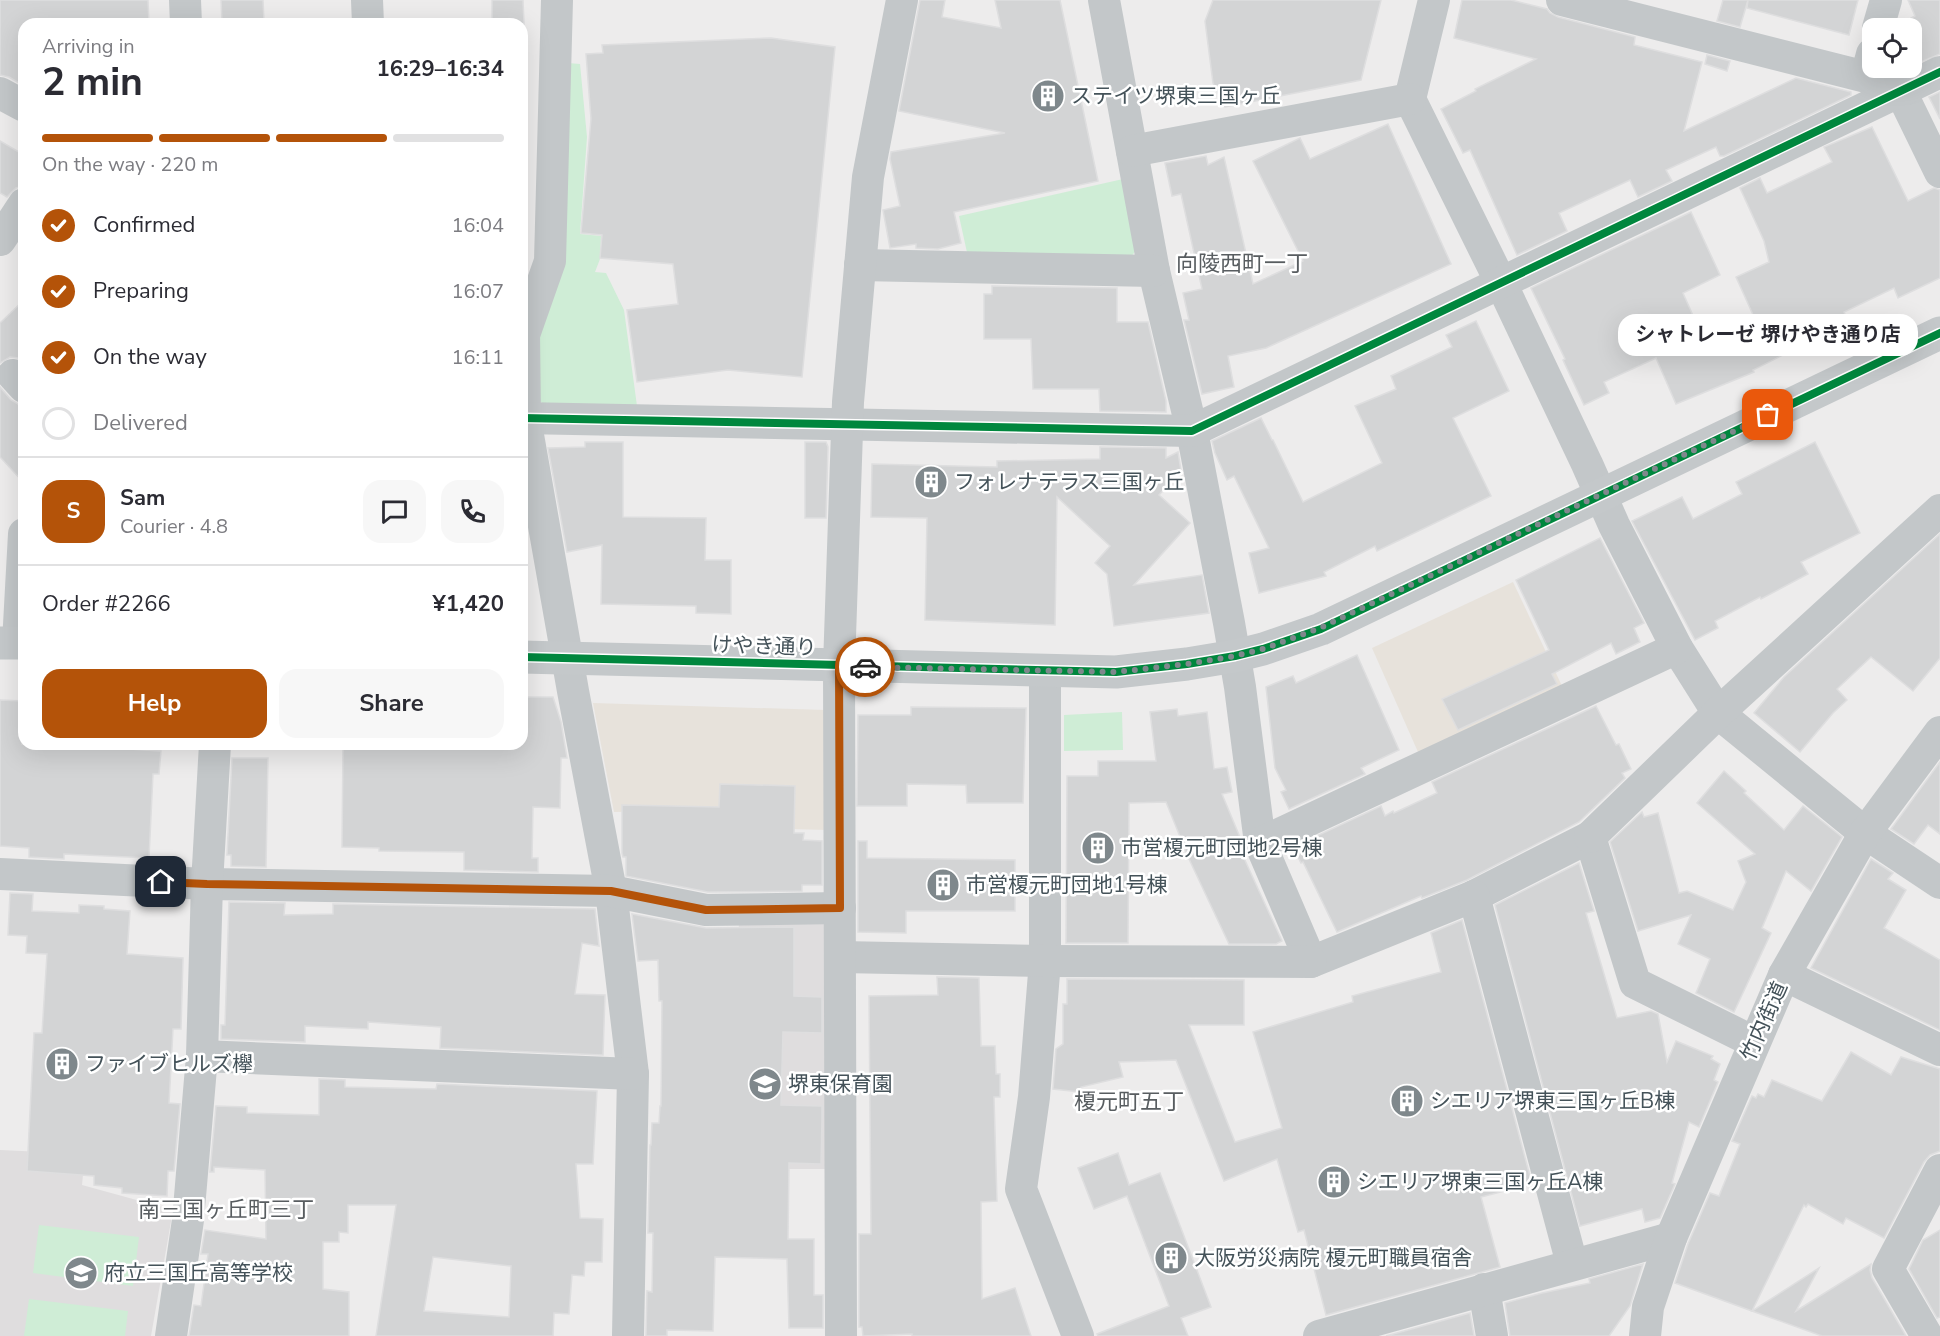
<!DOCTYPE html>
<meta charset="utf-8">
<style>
:root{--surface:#fff;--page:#f7f7f7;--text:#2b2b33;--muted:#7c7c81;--line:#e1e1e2;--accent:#b45309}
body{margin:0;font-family:"Nunito Sans","Noto Sans JP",sans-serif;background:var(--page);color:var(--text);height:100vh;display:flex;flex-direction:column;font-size:22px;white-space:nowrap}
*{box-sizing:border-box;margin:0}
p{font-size:20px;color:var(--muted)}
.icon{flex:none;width:33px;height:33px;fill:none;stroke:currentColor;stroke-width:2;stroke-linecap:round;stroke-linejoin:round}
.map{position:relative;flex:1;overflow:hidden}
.side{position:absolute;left:18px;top:18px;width:510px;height:732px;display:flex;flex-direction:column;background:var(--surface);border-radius:18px;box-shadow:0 6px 24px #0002}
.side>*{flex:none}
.buttons{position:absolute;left:1862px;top:18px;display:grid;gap:12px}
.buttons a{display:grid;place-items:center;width:60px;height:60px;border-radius:12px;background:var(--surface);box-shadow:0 6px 24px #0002;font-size:30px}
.pin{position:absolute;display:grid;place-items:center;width:51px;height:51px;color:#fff;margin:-26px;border-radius:12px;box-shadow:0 3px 9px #0006}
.courier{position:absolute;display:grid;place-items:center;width:60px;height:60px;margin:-30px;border:4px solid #b45309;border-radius:50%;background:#fff;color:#222;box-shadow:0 2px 8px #0007}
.bubble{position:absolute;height:42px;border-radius:18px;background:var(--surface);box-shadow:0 6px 24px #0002;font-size:20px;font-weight:700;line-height:42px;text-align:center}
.overview em{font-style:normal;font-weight:700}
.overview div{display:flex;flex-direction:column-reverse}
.overview{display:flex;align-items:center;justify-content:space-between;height:102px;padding:0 24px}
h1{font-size:39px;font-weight:700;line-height:45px}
.bar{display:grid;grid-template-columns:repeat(4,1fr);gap:9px 6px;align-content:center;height:72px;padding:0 24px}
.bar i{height:8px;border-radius:4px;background:var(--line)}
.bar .selected{background:var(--accent)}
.bar p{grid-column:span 4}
.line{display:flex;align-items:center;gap:15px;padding:0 24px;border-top:2px solid var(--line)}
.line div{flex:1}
.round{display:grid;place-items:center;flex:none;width:63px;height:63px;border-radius:18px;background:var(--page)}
ol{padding:0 24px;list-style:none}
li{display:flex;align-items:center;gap:18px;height:66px}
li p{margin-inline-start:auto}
li .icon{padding:6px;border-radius:50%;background:var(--accent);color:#fff;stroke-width:4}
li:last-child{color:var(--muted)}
li i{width:33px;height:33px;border:3px solid var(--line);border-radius:50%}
.cta{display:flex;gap:12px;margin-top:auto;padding:12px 24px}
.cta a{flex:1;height:69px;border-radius:18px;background:var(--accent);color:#fff;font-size:24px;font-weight:700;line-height:69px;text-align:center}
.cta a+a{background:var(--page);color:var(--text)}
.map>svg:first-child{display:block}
.commercial{fill:#e7e2db}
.education{fill:#dfddde}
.green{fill:#cfedd6}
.building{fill:#d3d4d5;stroke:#dededf;stroke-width:1.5;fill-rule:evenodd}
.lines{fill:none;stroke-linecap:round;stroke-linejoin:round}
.street{stroke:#c3c7c9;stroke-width:32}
.secondary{stroke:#c4c8ca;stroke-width:33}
.cycleway-casing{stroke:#fff;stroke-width:11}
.cycleway{stroke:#00873e;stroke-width:8}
.done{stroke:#7f888c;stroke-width:6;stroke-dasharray:0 10.8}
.route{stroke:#b45309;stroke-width:8}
.labels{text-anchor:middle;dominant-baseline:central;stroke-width:5;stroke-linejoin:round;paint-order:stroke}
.poi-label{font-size:21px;fill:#445259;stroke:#fff;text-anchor:start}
.street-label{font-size:21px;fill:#445259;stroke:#fff}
.neighbourhood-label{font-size:22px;fill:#585d60;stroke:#fff}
</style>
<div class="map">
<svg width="1940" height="1336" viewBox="0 0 1940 1336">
<rect width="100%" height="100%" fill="#edecec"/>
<g class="commercial">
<path d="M1513 582 1562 686 1418 752 1372 648Z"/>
<path d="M593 703 826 710 827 830 716 827 715 810 614 812Z"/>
</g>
<g class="education">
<path d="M811 915 826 925 828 1169H734L739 917Z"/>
<path d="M0 1150 85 1154 82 1185 173 1210 151 1336H0Z"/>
</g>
<g class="green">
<path d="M568 63 580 64 587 137 580 234 601 236 600 259 595 272 606 273 624 310 637 406H546L536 398 539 323Z"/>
<path d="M1123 179 1138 248 1130 258 968 257 959 216Z"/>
<path d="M1122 712 1123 750 1064 751V715Z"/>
<path d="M39 1225 139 1237 133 1286 33 1273Z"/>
<path d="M29 1299 128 1311 125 1336H24Z"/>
</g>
<g class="building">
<path d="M0 0H148L149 24H24V86L9 77 0 75Z"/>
<path d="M221 0H263L264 22 222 23Z"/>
<path d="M492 0H523L524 24H492Z"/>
<path d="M920 0H945L942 17 1001 28 995 0H1060L1098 181 954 212 961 243 938 249 916 248V244L890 248 883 210 900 206 890 159 891 152 1005 133 899 111Z"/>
<path d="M1213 0H1381L1361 80 1225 107 1213 83 1205 21Z"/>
<path d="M1462 0H1511L1547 9 1550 13 1558 17 1635 37 1634 45 1702 62 1684 131 1796 78 1851 92V95L1724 156H1720L1716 147 1666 170 1672 181 1638 197 1630 180 1559 213 1567 231 1517 255 1470 150 1463 153 1441 109 1476 91 1475 89 1536 59 1454 38Z"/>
<path d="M1723 0H1748L1740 27 1717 21Z"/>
<path d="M1748 0H1858L1849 35 1747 8Z"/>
<path d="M1908 0H1940V54L1914 65 1911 59V18L1915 16Z"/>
<path d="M771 38 835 47 802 377 728 370 637 382 627 310 678 304 673 264 600 258 602 235 581 233 591 119 586 54 603 53 602 45Z"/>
<path d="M1707 55 1730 61 1727 71 1705 64Z"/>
<path d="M1940 92V119L1929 97Z"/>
<path d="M1388 124 1451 264 1266 348 1228 356 1234 387 1202 394 1184 320H1189L1183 293 1202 289 1181 194 1172 196 1165 163 1206 156 1208 165 1224 157 1253 284 1303 261 1253 161 1300 138 1310 159Z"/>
<path d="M1872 127 1908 201 1934 188 1940 190V278L1898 298 1894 288 1844 312 1850 325 1814 343 1813 340 1753 370 1754 372 1676 404 1656 358 1604 382 1609 393 1584 405 1563 360 1565 359 1531 288 1691 212 1720 275 1683 293 1703 338 1754 317 1736 277 1769 262 1764 241 1740 188 1760 178 1767 193 1832 162 1824 147Z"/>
<path d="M0 141 24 155V186L16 188 7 197 0 193Z"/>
<path d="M992 286 1117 288V322H1148L1166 401V412L1100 411 1099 389H1033L1031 339H984V294H992Z"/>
<path d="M24 300V361L18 358 10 357 0 363V323Z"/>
<path d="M1476 321 1509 391 1453 418 1491 496 1377 551 1375 546 1324 572 1326 576 1259 593 1249 553 1269 548 1234 476 1227 480 1215 453 1212 441 1261 418 1272 440H1273L1303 502 1382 463 1355 406 1396 389 1391 376 1452 347 1446 335Z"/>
<path d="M0 387 11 400 18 404H24V483L0 457Z"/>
<path d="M585 442H623V517L706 518 705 560H731V614L696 613V606L601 604 602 545 567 552 548 448 585 447Z"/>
<path d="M805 442H826L828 447 826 518H805Z"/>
<path d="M1815 442 1860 533 1801 562 1808 574 1761 599 1760 597 1715 621 1718 628 1695 640 1632 521 1682 497 1693 519 1742 494 1736 482Z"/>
<path d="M1100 447 1166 448V458L1178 452 1181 471 1159 495 1190 523 1134 585 1202 575 1209 613 1114 626 1107 574 1095 563 1110 546 1057 497 1055 625 925 620 927 518 871 517 872 464 997 467V461L1100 459Z"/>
<path d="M1940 534V658L1913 691 1871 657 1837 689 1847 700 1833 713 1800 752 1754 713 1784 677Z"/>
<path d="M1600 538 1644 623 1634 628 1640 642 1616 654 1611 643 1552 674 1557 684 1458 730 1442 699 1549 650 1516 580Z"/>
<path d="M1357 655 1399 750 1361 768 1365 774 1289 809 1281 792 1286 790 1275 768 1266 687 1293 676 1296 683Z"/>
<path d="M522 697H553L561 722 567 758H561L560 808 533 807 532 858H538V872L464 870V852L379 851V848L342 847 343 744H522Z"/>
<path d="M0 700 24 701 22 744H99L98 747 161 751 159 774H153L149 858 64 854V859L29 857V848L0 846Z"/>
<path d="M1596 706 1616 745 1619 744 1631 769 1622 773 1625 778 1579 822 1467 880 1422 898 1421 896 1337 932 1303 862 1301 863 1293 847 1381 806 1385 816 1393 811 1394 813 1437 793 1432 782Z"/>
<path d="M911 707 1026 708 1023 803H967L966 785 907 784V806H857L858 715H911Z"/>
<path d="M1177 709 1178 716 1207 712 1214 769 1227 767 1232 792 1222 794 1242 842 1238 845 1282 941 1276 944H1229L1189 859 1166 802 1129 803 1128 943H1066L1067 776H1098V761H1156L1150 712Z"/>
<path d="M232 758H268L266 867 231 866V855H227Z"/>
<path d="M1940 762V834L1928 825 1914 844 1891 829Z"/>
<path d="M1724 771 1746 791 1744 793 1784 830 1803 806 1842 837 1811 891 1786 871 1762 928 1771 933 1734 1012 1696 993 1710 959 1678 944 1691 915 1638 931 1610 842 1642 812 1644 817 1658 813 1679 893 1687 891 1733 910 1746 882 1738 861 1755 854 1697 803Z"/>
<path d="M720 784 795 786 794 833H804L803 840 822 841V885H802V891L708 892 626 876V857H623L622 853V805L719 807Z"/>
<path d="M858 841H867V858L1015 860V911H906V933L858 932Z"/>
<path d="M1871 859 1893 873 1888 879 1906 890 1884 928 1940 960V1030L1811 968Z"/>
<path d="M1579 863 1594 911 1586 913 1617 1018 1651 1011 1658 1014 1667 1062 1676 1041 1713 1056 1711 1059 1720 1064 1714 1080 1718 1082 1699 1127 1689 1122 1672 1183 1675 1184 1660 1218 1645 1222 1642 1209 1580 1226 1495 905Z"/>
<path d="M10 893 33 894 32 911 79 913V905L104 906V909L130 911 127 954 183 958 181 1029H173L169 1103 180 1104 174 1171H168L167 1196 122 1193V1188L94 1185V1176L27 1171 34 1033H42L47 954 26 953 27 936 8 935Z"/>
<path d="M229 902 285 903 284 915 333 914V904L595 909 599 946 582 943 575 994 605 995 603 1055 440 1048 441 1027 368 1022V1029L305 1026V1042L221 1039V1025H225Z"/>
<path d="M632 914 706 928 794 927V996L822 997V1033L783 1032 781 1105 822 1106V1119L821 1164 789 1163 788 1239H814V1295H823V1328H789L787 1259 715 1257 713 1331 667 1330V1336H646L647 1291 652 1292 653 1233H648L650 1145H651L652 1123H659L660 1106H661L662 1001H659L658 960 638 961Z"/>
<path d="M1462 920 1532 1184 1481 1197 1500 1267 1326 1315 1304 1230 1298 1232 1277 1159 1224 1181 1176 1060 1119 1062 1123 1077 1081 1087 1080 1092 1053 1089 1056 1049 1063 1044V1004H1067V979L1244 980V1025H1189L1235 1142 1282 1128 1253 1032 1353 1002 1352 996 1441 972 1431 933Z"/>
<path d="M937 977 979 978 981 1046H995L996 1074H1000V1097H994L997 1201 981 1202 982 1299 1015 1288 1031 1336H912V1334L863 1336 862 1327H859V1234H871L869 996 938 995Z"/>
<path d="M1851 1052 1891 1075 1901 1057 1940 1069V1151L1930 1155 1924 1162 1884 1238 1846 1218 1843 1224 1808 1204 1806 1207 1804 1205 1752 1311 1675 1283 1688 1244 1710 1193 1719 1196 1740 1144 1732 1141 1752 1096 1756 1098 1758 1094 1764 1097 1772 1080 1822 1101Z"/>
<path d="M319 1079 345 1080V1087L436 1089 437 1084 597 1091 593 1164H576L580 1218 603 1219 602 1262H585L584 1276 572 1275 569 1314 554 1313 553 1336H376L396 1205H348V1233L339 1232V1242H323V1289L349 1292V1336H189L194 1305 201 1306 208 1254H201L205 1230 266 1239 265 1170 214 1167V1172H210L216 1106 247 1107V1113L319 1115ZM433 1257 511 1266 509 1317 424 1311Z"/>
<path d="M1118 1153 1129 1185 1160 1173 1211 1307 1181 1318 1188 1336H1098L1097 1334 1169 1306 1127 1196 1094 1209 1078 1168Z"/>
<path d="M1940 1230V1317L1937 1318 1909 1269 1923 1240Z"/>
<path d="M1643 1264 1630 1306 1609 1336H1510L1505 1303 1542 1293 1590 1283 1589 1279Z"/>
<path d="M1871 1264 1870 1270 1872 1278 1906 1336H1822L1752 1311 1819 1268 1796 1311Z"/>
<path d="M1470 1313 1474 1336H1386Z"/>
</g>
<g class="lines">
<g class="street">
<path d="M185 0 186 24"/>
<path d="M367 0 368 24"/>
<path d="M557 0 550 261 524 335 525 418 573 691 611 891 633 1074 628 1336"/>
<path d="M1104 0 1154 271 1192 431 1229 623 1240 687 1260 843"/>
<path d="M1434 0 1410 99 1501 283 1587 464 1614 525 1677 648 1718 713 1865 833 1940 883"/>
<path d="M1562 0 1866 77 1872 54"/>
<path d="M1878 28 1886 0"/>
<path d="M1880 82 1900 90 1940 172"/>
<path d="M0 93 24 106"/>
<path d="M1132 151 1410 99"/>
<path d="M0 240 24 204"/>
<path d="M860 265 1154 271"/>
<path d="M13 375 24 387"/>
<path d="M522 418 1192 431 1940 72"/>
<path d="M18 643 24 534"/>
<path d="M1677 648 1260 843 1311 962 1474 896 1590 837 1635 983 1754 1042"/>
<path d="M1045 671V961L1034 1097 1021 1189 1078 1336"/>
<path d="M1590 837 1718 713 1940 510"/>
<path d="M0 874 207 884 611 891 706 910 840 908"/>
<path d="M1474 896 1572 1264"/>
<path d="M841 957 1045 961 1311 962"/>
<path d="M1784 975 1940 1050"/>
<path d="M202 1056 633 1074"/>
<path d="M1484 1289 1492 1336"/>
<path d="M171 1336 188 1220 202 1056 207 884 215 744"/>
<path d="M841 1336 839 666 848 402 868 177 902 0"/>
<path d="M1319 1336 1671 1238"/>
<path d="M1645 1336 1648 1307 1671 1238 1784 975 1865 833 1940 732"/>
<path d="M1927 1336 1888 1269 1940 1170"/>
</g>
<g class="secondary">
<path d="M0 643H24"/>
<path d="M522 657 1116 672 1187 664 1235 656 1263 649 1321 629 1940 333"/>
</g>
<defs>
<g id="cycleway">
<path d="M522 418 1192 431 1940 72"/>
<path d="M522 657 1116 672 1187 664 1235 656 1263 649 1321 629 1940 333"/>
</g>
</defs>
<use href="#cycleway" class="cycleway-casing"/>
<use href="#cycleway" class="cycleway"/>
</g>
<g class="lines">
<path class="done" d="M865 667 1116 672 1187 664 1235 656 1263 649 1320 628 1768 415"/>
<path class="route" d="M161 882 207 884 611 891 706 910 840 908 839 666 865 667"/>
</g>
<defs>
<symbol id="building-disc" viewBox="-11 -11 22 22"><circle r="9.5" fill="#7f888c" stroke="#fff"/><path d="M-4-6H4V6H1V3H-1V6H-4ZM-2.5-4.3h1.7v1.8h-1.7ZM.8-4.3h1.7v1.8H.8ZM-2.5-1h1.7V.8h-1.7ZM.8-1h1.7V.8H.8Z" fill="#fff"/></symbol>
<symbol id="school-disc" viewBox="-11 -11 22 22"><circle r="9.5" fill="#7f888c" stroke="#fff"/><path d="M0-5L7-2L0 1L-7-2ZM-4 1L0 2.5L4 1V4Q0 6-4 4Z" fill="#fff"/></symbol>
</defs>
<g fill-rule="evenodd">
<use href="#building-disc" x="1029" y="77" width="38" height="38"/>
<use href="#building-disc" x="912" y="463" width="38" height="38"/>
<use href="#building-disc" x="1079" y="829" width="38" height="38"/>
<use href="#building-disc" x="924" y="866" width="38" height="38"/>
<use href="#building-disc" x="43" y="1045" width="38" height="38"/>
<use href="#school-disc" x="746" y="1065" width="38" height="38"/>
<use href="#building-disc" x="1388" y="1082" width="38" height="38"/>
<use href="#building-disc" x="1315" y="1163" width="38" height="38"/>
<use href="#building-disc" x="1152" y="1239" width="38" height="38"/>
<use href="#school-disc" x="62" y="1254" width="38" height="38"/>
</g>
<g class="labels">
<g class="poi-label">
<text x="1071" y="96">ステイツ堺東三国ヶ丘</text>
<text x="954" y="482">フォレナテラス三国ヶ丘</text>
<text x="1121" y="848">市営榎元町団地2号棟</text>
<text x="966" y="885">市営榎元町団地1号棟</text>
<text x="85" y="1064">ファイブヒルズ欅</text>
<text x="788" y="1084">堺東保育園</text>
<text x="1430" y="1101">シエリア堺東三国ヶ丘B棟</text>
<text x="1357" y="1182">シエリア堺東三国ヶ丘A棟</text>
<text x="1194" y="1258">大阪労災病院 榎元町職員宿舎</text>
<text x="104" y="1273">府立三国丘高等学校</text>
</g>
<g class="street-label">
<text transform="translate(764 646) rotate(2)">けやき通り</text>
<text transform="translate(1764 1021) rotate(-66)">竹内街道</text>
</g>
<g class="neighbourhood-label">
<text x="1242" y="264">向陵西町一丁</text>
<text x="1129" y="1102">榎元町五丁</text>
<text x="226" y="1210">南三国ヶ丘町三丁</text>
</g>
</g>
</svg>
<div class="buttons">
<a><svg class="icon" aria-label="locate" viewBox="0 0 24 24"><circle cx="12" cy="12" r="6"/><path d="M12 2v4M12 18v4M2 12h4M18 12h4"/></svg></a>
</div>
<div class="pin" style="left:1768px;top:415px;background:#ea580c"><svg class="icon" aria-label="bag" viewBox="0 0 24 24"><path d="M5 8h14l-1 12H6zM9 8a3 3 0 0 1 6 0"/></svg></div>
<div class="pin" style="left:161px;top:882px;background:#1f2937"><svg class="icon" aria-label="home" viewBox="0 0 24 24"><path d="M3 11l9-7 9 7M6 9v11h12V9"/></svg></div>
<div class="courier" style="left:865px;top:667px"><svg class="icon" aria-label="car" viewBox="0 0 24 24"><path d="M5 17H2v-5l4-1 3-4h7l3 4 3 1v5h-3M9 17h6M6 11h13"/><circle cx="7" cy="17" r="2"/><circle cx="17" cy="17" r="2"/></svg></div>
<div class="bubble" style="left:1618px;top:314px;width:300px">シャトレーゼ 堺けやき通り店</div>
<section class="side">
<div class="overview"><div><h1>2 min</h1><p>Arriving in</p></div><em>16:29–16:34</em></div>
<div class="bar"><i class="selected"></i><i class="selected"></i><i class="selected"></i><i></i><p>On the way · 220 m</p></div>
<ol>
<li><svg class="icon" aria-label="check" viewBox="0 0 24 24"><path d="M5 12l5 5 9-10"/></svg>Confirmed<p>16:04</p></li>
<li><svg class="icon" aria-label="check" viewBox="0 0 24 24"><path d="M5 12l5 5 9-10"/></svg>Preparing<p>16:07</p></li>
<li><svg class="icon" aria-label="check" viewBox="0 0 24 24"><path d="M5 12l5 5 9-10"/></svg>On the way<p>16:11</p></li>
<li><i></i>Delivered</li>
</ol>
<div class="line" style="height:108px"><b class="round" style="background:var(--accent);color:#fff">S</b><div><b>Sam</b><p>Courier · 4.8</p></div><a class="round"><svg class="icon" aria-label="chat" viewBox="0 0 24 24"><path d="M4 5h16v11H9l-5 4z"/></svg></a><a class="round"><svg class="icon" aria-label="phone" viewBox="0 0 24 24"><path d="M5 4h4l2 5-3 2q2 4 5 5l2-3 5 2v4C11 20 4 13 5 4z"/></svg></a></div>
<div class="line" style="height:78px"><div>Order #2266</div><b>¥1,420</b></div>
<div class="cta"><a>Help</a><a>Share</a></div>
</section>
</div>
